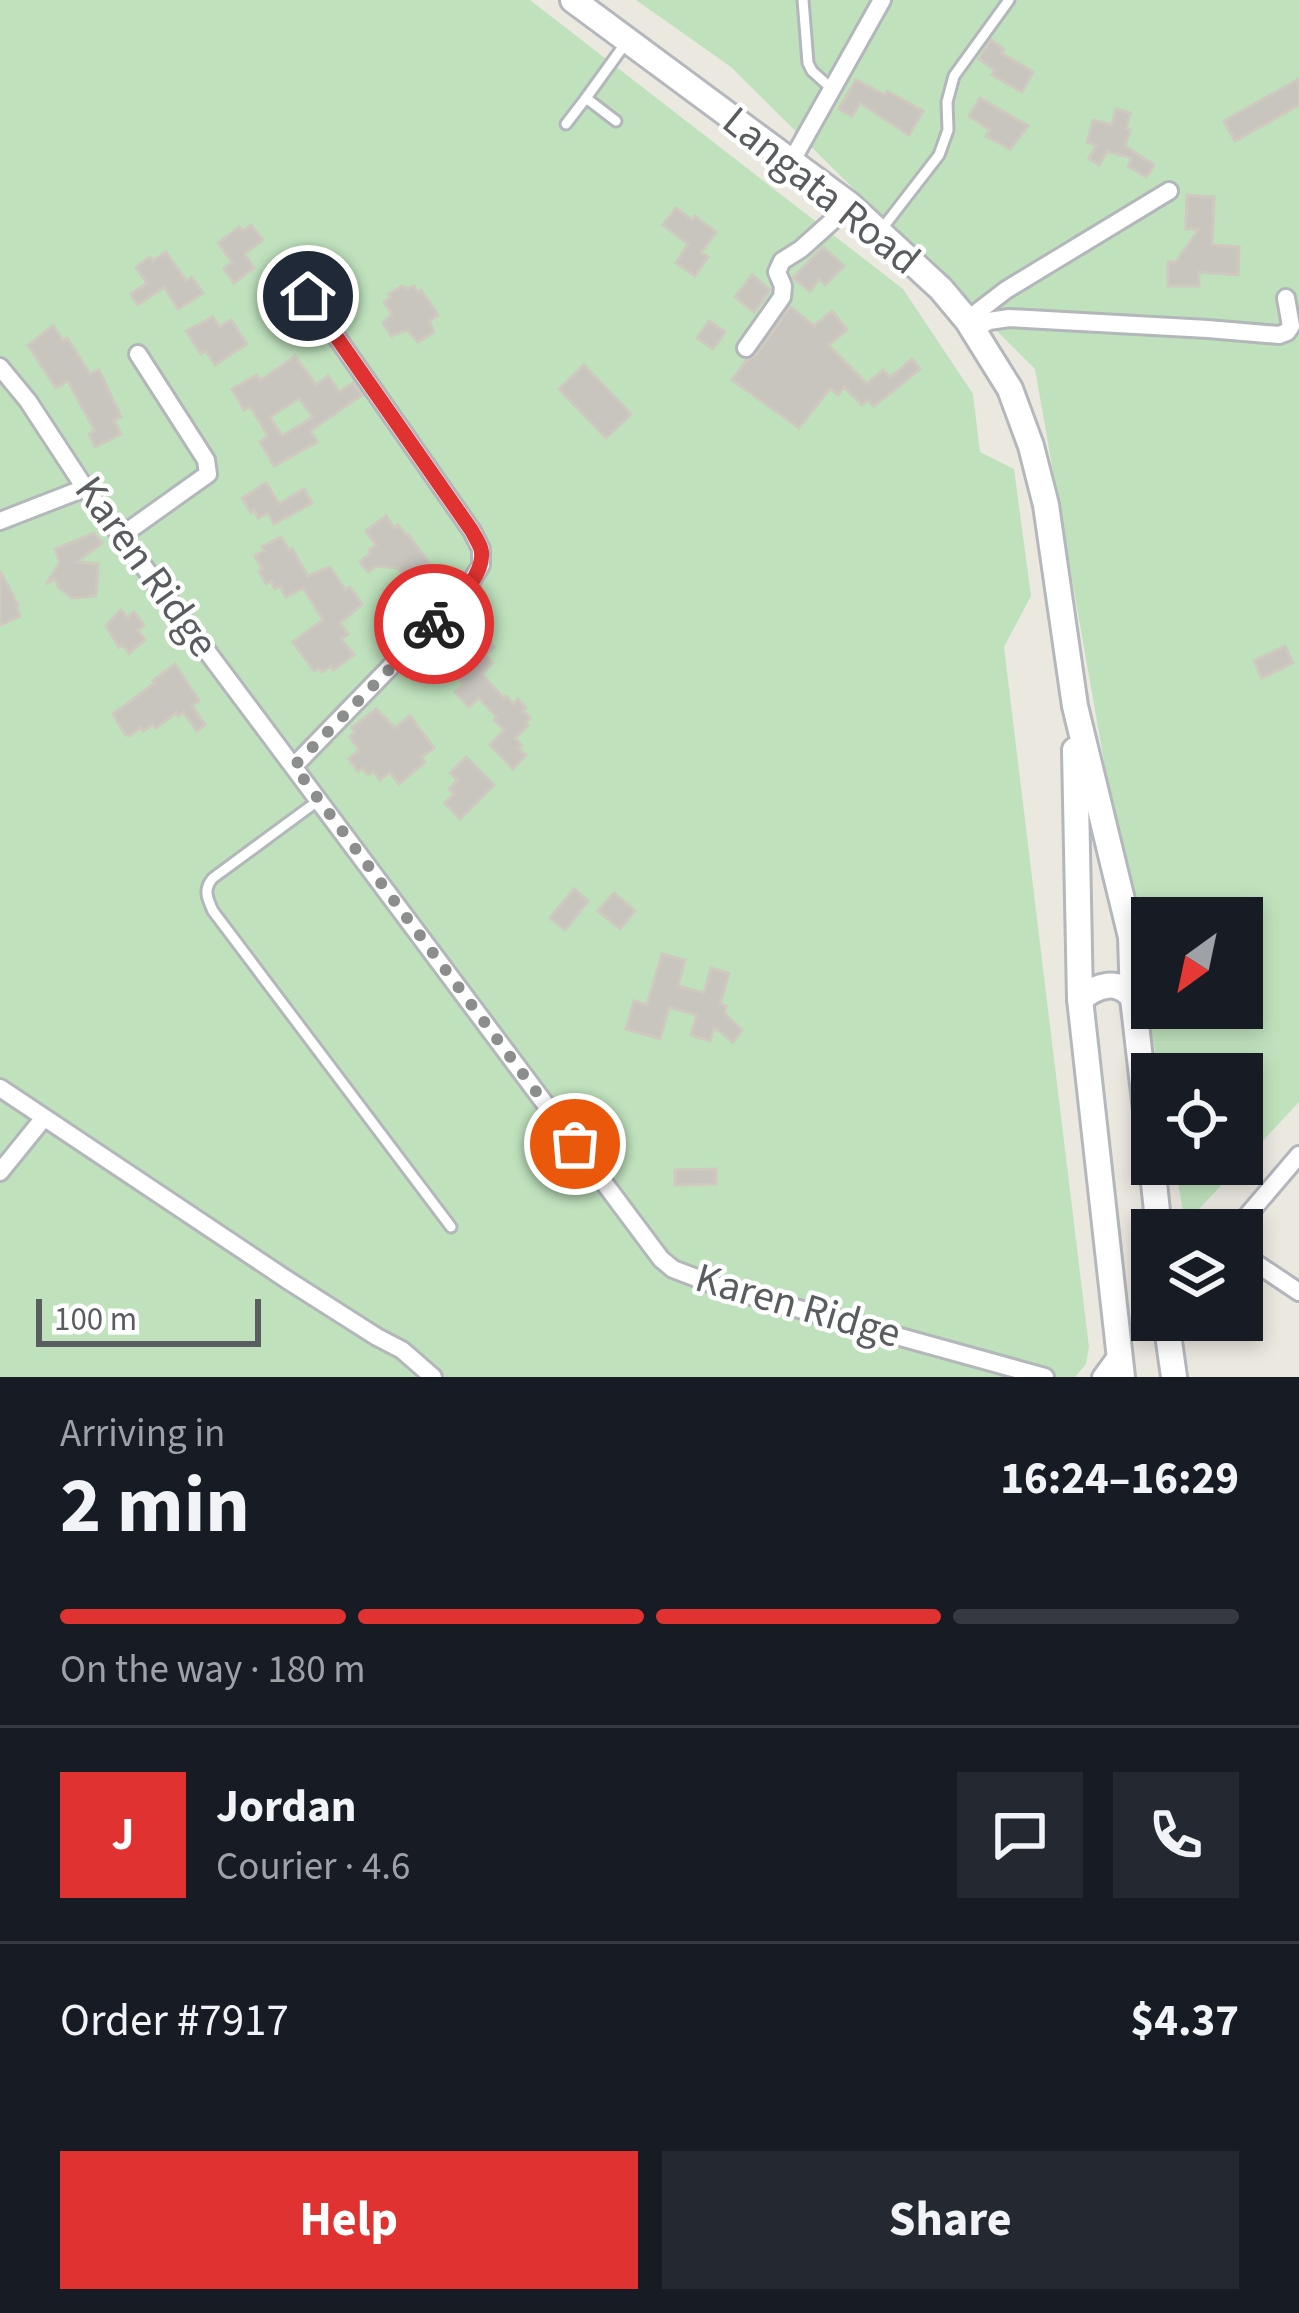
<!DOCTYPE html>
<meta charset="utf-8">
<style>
:root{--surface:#171b24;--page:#242831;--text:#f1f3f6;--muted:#9ea1a6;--line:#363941;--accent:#e03331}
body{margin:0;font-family:"Source Sans 3",sans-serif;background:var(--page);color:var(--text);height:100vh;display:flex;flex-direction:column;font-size:45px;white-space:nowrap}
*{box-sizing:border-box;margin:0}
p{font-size:39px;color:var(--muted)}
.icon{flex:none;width:66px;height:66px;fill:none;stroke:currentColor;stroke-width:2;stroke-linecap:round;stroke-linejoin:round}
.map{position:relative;height:1377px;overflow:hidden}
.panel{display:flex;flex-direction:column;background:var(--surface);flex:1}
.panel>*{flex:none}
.needle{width:78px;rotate:213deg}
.buttons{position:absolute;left:1131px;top:897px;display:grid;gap:24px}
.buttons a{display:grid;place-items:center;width:132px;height:132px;border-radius:0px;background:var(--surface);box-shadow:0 6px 18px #0003;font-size:60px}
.scale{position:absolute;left:36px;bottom:30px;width:225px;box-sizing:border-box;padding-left:12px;border:6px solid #595d60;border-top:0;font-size:33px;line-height:42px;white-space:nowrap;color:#595d60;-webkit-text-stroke:9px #fff;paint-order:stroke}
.pin{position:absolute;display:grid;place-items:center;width:102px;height:102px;color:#fff;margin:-51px;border:6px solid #fff;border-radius:50%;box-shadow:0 3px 12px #0007}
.courier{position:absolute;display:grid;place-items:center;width:120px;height:120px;margin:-60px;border:9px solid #e03331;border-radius:50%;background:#fff;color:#222;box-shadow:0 3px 15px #0007}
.head em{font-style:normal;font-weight:700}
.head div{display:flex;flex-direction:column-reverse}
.head{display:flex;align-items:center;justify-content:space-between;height:204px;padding:0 60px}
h1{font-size:78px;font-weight:700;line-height:90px}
.bar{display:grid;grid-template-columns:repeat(4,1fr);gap:18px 12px;align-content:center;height:144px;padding:0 60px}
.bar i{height:15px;border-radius:9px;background:var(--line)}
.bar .current{background:var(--accent)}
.bar p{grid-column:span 4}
.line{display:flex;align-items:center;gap:30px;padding:0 60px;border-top:3px solid var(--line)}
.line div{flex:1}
.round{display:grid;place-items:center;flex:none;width:126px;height:126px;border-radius:0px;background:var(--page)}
.cta{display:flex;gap:24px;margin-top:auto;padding:24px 60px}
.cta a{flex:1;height:138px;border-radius:0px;background:var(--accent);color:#fff;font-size:48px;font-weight:700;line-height:138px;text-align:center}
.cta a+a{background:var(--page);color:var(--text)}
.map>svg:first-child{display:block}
.green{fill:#bfe2bd;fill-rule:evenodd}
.building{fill:#c8c5bf;stroke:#cfc9bf;stroke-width:3;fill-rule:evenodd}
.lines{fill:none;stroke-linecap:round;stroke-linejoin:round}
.lane-casing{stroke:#b3b6ba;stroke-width:15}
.street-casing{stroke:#b3b6ba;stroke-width:22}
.secondary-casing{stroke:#b4b7bc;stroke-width:30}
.lane{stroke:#fff;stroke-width:9}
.street{stroke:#fff;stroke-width:16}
.secondary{stroke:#fff;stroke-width:24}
.done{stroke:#8c8e8d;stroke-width:12;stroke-dasharray:0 21.6}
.route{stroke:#e03331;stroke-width:15}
.labels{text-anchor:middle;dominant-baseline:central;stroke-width:9;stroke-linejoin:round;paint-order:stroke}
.street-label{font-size:42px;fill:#595d60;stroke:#fff}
</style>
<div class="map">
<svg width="1299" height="1377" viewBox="0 0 1299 1377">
<rect width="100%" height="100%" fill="#ebe8e0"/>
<g class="green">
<path d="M0 0H530L903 289 973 394 980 452 1014 469 1031 596 1004 647 1089 1347 1086 1364 1075 1377H0Z"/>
<path d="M636 0H1299V1102L1242 1163V1074H1159L1035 369 731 67ZM1152 918H1242V1008H1152Z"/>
<path d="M1175 1164H1241L1185 1224Z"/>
</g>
<g class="building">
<path d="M991 40 1004 49 1001 53 1033 72 1022 92 992 75 995 70 979 59Z"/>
<path d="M1299 79V105L1235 141 1224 121Z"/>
<path d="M856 80 885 95 887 91 923 111 909 135 860 103 852 116 839 109Z"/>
<path d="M980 98 1028 126 1010 149 986 136 990 130 969 116Z"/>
<path d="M1116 109 1130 113 1126 129 1130 130 1125 146 1154 165 1146 177 1128 166 1132 158 1107 151 1099 165 1089 159 1096 145 1087 142 1093 120 1112 125Z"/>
<path d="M1187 195 1214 197 1212 245 1239 247 1238 275 1199 272V286H1168V262H1176L1199 229H1186Z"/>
<path d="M676 208 692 220 695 216 716 232 701 253 708 257 695 276 676 263 688 244 663 225Z"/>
<path d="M251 225 263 240 244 254 254 268 234 283 224 269 232 262 218 243 239 227 243 231Z"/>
<path d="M823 247 844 266 825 285 819 279 810 291 793 278Z"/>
<path d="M166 252 186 281 192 277 203 293 178 309 164 287 138 305 131 294 147 283 136 267 150 257 153 261Z"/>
<path d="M752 275 770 290 754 312 735 297Z"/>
<path d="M402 286 408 289 414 286 418 292 421 290 438 315 429 321 434 332 418 342 407 330 391 336 383 323 392 314 384 302 391 297 389 294Z"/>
<path d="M790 307 814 326 832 311 847 330 828 345 867 384 883 370 890 378 912 359 920 369 874 406 867 400 862 405 844 387 838 395 830 388 799 428 732 380 746 361 756 355Z"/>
<path d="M213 317 220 327 231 320 247 344 215 365 206 351 201 354 186 331Z"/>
<path d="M709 321 725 332 713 349 697 338Z"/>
<path d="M53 326 63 341 67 338 90 374 99 370 121 417 114 420 121 434 95 447 89 434 95 431 68 381 56 388 28 345Z"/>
<path d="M295 356 316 385 328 376 339 392 353 383 362 395 310 431 317 442 274 466 260 442 268 436 250 406 244 410 232 389 257 375 260 381ZM299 398 313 417 282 436 270 417Z"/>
<path d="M584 365 631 414 606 438 559 389Z"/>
<path d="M266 483 279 504 304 489 312 503 274 524 268 513 258 518 254 510 251 513 242 498Z"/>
<path d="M386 516 394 528 398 525 406 535 408 534 428 562 405 578 398 568 376 566 368 572 360 562 371 553 369 550 376 545 366 531Z"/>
<path d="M94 533 102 543 77 562 98 564 96 596 72 598 59 588 55 579 46 584 60 562 55 549Z"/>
<path d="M281 537 289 551 292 549 308 576 330 567 345 590 350 587 362 604 340 623 348 634 341 639 354 655 333 670 331 666 322 672 319 668 314 671 293 642 323 620 303 588 286 597 280 586 275 589 271 581 266 584 259 571 262 569 255 556 264 551 262 547Z"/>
<path d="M0 571 18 605 16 606 20 616 0 625Z"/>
<path d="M121 610 127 618 134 612 144 625 138 630 145 640 129 653 122 644 119 647 106 626Z"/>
<path d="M464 632 473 643 481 636 482 638 485 636 494 647 485 654 492 663 482 674 504 699 506 696 513 704 518 699 526 708 523 711 530 718 526 722 528 725 515 738 521 745 518 749 526 755 513 769 490 745 504 730 494 720 497 717 479 698 469 707 455 692 464 684 449 665 453 662 448 655 452 652 447 645Z"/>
<path d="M1285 646 1293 663 1262 678 1254 661Z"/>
<path d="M175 664 199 701 192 705 205 725 197 731 183 712 178 716 176 713 156 728 153 724 143 731 141 727 129 736 125 734 113 714 155 683 153 681Z"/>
<path d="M376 709 395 728 410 716 434 748 421 757 425 762 399 784 390 772 380 780 373 771 368 775 362 768 358 771 349 759 359 750 350 737 355 732 352 728Z"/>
<path d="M466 757 494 785 460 819 445 803 454 794 449 789 458 780 450 773Z"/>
<path d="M574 889 588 901 565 930 550 918Z"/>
<path d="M614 893 635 911 620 929 598 911Z"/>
<path d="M662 954 685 960 678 986 704 993 711 968 729 973 720 1004 726 1006 724 1013 742 1030 733 1042 714 1027 710 1041 691 1035 697 1015 669 1007 660 1039 626 1029 634 1001 647 1005Z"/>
<path d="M716 1169V1184L675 1185V1170Z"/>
</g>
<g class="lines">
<defs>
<g id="lane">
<path d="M803 0 808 63 812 71 832 89"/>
<path d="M586 98 625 44"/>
<path d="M566 124 586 98 616 121"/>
<path d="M881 230 939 155 948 130 947 102 954 76 1009 0"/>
<path d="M319 800 213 878C203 889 207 898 213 911L451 1227"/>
</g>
<g id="street">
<path d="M791 162 882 0"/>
<path d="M967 320 1006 290 1169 191"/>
<path d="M973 330 989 321 1009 318 1208 329 1279 335 1287 332 1291 326 1286 298"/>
<path d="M746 348 782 297 783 286 777 272 782 261 801 249 850 205"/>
<path d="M0 367 28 401 85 488 661 1259 673 1269 723 1288 1045 1377"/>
<path d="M0 521 85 488"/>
<path d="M121 536 208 474 206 460 138 354"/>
<path d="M294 766 468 587 481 565V549L472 531 308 296"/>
<path d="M0 1088 289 1281 377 1337 402 1350 433 1377"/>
<path d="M0 1172 43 1119"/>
<path d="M1235 1230 1299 1155"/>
<path d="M1242 1254 1299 1292"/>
<path d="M1101 1377 1120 1351"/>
</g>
<g id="secondary">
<path d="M573 0 850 205 941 289 967 320 1010 389 1031 446 1046 505 1075 706 1131 937 1133 998 1152 1163"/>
<path d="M1075 750 1080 999 1122 1377"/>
<path d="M1080 999C1097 985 1118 978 1133 998"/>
<path d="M1152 1164 1159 1230"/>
<path d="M1166 1320 1174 1377"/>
</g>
</defs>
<use href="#lane" class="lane-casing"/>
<use href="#street" class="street-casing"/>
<use href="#secondary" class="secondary-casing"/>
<use href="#lane" class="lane"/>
<use href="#street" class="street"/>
<use href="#secondary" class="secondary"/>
</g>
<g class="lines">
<path class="done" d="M434 624 294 766 575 1144"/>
<path class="route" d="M308 296 472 531C475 537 479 543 481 549 487 576 451 606 434 624"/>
</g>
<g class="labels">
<g class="street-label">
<text transform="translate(821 191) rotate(39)">Langata Road</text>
<text transform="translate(146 567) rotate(54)">Karen Ridge</text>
<text transform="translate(798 1306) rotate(16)">Karen Ridge</text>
</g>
</g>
</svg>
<div class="buttons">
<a><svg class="needle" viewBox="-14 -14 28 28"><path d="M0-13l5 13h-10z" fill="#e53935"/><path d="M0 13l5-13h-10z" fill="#9ea1a6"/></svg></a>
<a><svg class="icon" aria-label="locate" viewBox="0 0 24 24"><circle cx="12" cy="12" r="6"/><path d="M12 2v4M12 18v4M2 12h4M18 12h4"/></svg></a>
<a><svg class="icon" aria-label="layers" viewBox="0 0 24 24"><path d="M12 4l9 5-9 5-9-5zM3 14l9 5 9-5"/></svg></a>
</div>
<div class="scale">100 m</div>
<div class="pin" style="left:575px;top:1144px;background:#ea580c"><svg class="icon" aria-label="bag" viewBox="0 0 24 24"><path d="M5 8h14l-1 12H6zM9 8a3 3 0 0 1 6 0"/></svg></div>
<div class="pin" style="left:308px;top:296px;background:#1f2937"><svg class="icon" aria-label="home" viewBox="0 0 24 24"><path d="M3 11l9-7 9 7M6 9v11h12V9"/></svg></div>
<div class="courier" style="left:434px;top:624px"><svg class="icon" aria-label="bike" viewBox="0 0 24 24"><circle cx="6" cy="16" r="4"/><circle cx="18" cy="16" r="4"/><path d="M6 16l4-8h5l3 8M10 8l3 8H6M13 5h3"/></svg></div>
</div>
<section class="panel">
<div class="head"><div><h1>2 min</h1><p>Arriving in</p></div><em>16:24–16:29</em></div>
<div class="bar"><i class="current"></i><i class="current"></i><i class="current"></i><i></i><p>On the way · 180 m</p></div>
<div class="line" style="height:216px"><b class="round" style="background:var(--accent);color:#fff">J</b><div><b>Jordan</b><p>Courier · 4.6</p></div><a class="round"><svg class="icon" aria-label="chat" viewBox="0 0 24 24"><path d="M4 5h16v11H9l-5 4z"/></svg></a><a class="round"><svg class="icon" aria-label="phone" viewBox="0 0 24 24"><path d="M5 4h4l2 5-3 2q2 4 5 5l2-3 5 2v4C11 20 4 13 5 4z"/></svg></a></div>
<div class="line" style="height:156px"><div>Order #7917</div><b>$4.37</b></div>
<div class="cta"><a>Help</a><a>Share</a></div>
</section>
